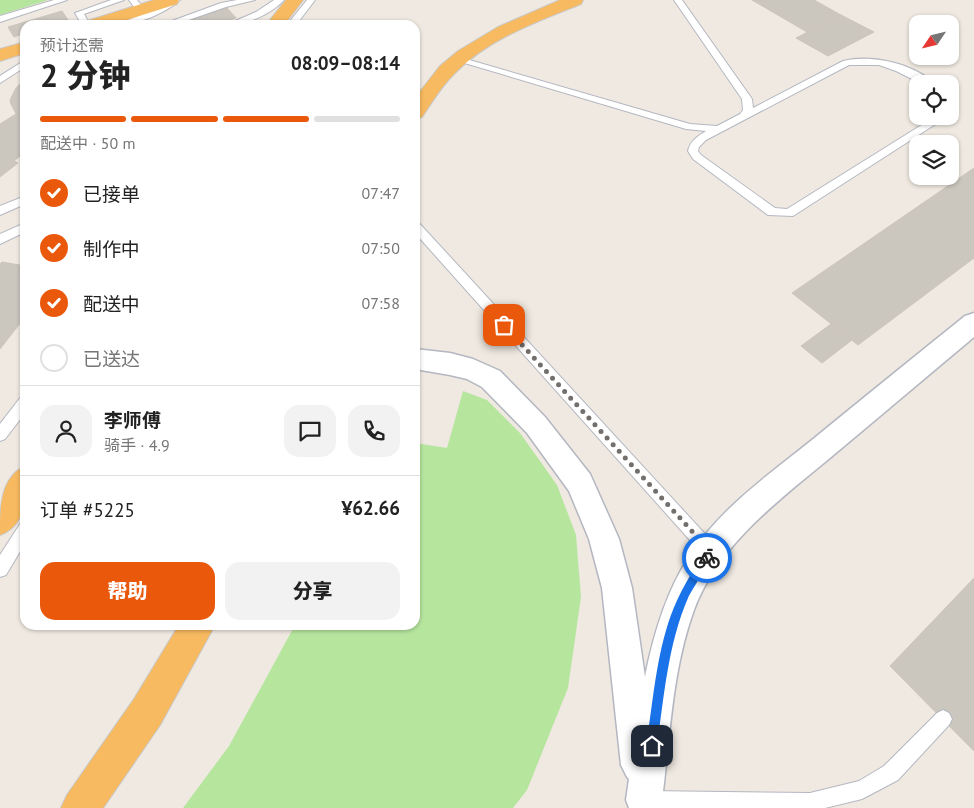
<!DOCTYPE html>
<html lang="zh">
<meta charset="utf-8">
<style>
:root{--surface:#fff;--page:#f2f2f2;--text:#222;--muted:#767676;--line:#e0e0e0;--accent:#ea580c}
body{margin:0;font-family:"PT Sans","Noto Sans SC",sans-serif;background:var(--page);color:var(--text);height:100vh;display:flex;flex-direction:column;font-size:19px;white-space:nowrap}
*{box-sizing:border-box;margin:0}
p{font-size:16px;color:var(--muted)}
.icon{flex:none;width:28px;height:28px;fill:none;stroke:currentColor;stroke-width:2;stroke-linecap:round;stroke-linejoin:round}
.map{position:relative;flex:1;overflow:hidden}
.drawer{position:absolute;left:20px;top:20px;width:400px;height:610px;display:flex;flex-direction:column;background:var(--surface);border-radius:15px;box-shadow:0 1px 4px #0004}
.drawer>*{flex:none}
.needle{width:32px;rotate:235deg}
.controls{position:absolute;left:909px;top:15px;display:grid;gap:10px}
.controls a{display:grid;place-items:center;width:50px;height:50px;border-radius:10px;background:var(--surface);box-shadow:0 1px 4px #0004;font-size:25px}
.pin{position:absolute;display:grid;place-items:center;width:42px;height:42px;color:#fff;margin:-21px;border-radius:10px;box-shadow:0 2px 8px #0006}
.courier{position:absolute;display:grid;place-items:center;width:50px;height:50px;margin:-25px;border:4px solid #1a73e8;border-radius:50%;background:#fff;color:#222;box-shadow:0 1px 6px #0007}
.overview em{font-style:normal;font-weight:800}
.overview div{display:flex;flex-direction:column-reverse}
.overview{display:flex;align-items:center;justify-content:space-between;height:85px;padding:0 20px}
h1{font-size:32px;font-weight:800;line-height:38px}
.bar{display:grid;grid-template-columns:repeat(4,1fr);gap:8px 5px;align-content:center;height:60px;padding:0 20px}
.bar i{height:6px;border-radius:4px;background:var(--line)}
.bar .active{background:var(--accent)}
.bar p{grid-column:span 4}
.line{display:flex;align-items:center;gap:12px;padding:0 20px;border-top:1px solid var(--line)}
.line div{flex:1}
.round{display:grid;place-items:center;flex:none;width:52px;height:52px;border-radius:15px;background:var(--page)}
ol{padding:0 20px;list-style:none}
li{display:flex;align-items:center;gap:15px;height:55px}
li p{margin-inline-start:auto}
li .icon{padding:5px;border-radius:50%;background:var(--accent);color:#fff;stroke-width:4}
li:last-child{color:var(--muted)}
li i{width:28px;height:28px;border:2px solid var(--line);border-radius:50%}
.button{display:flex;gap:10px;margin-top:auto;padding:10px 20px}
.button a{flex:1;height:58px;border-radius:15px;background:var(--accent);color:#fff;font-size:20px;font-weight:800;line-height:58px;text-align:center}
.button a+a{background:var(--page);color:var(--text)}
.map>svg:first-child{display:block}
.green{fill:#b6e59e}
.building{fill:#cbc7bf;stroke:#cbc5ba}
.lines{fill:none;stroke-linecap:round;stroke-linejoin:round}
.service-casing{stroke:#b4b7c1;stroke-width:2}
.minor-casing{stroke:#b4b7c1;stroke-width:3}
.trunk-casing{stroke:#c9c9c9;stroke-width:2}
.service{fill:#fff;fill-rule:evenodd}
.minor{fill:#fff;fill-rule:evenodd}
.trunk{fill:#f8ba60;fill-rule:evenodd}
.route{fill:#1a73e8}
.done{stroke:#726f6d;stroke-width:5;stroke-dasharray:0 9}
</style>
<div class="map">
<svg width="974" height="808" viewBox="0 0 974 808">
<rect width="100%" height="100%" fill="#efe9e1"/>
<g class="green">
<path d="M0 0H48L0 15Z"/>
<path d="M463 391 487 400 520 433 557 485 576 535 581 597 568 688 527 790 513 808H183L229 746 295 625H415V443L447 448Z"/>
</g>
<g class="building">
<path d="M752 0H814L841 15 807 32Z"/>
<path d="M227 8 236 18 215 25H176Z"/>
<path d="M62 11 68 20 52 25H25V33L14 37 8 27Z"/>
<path d="M841 15 874 32 828 56 796 38Z"/>
<path d="M25 79V131L11 104 10 100 16 88Z"/>
<path d="M16 114 25 131V152L14 161 18 163 0 177V124Z"/>
<path d="M974 168V258L858 345 792 293Z"/>
<path d="M2 262 25 266V317L0 349V264Z"/>
<path d="M831 324 852 340 822 363 801 346Z"/>
<path d="M974 578V751L890 666Z"/>
</g>
<g class="lines">
<defs>
<g id="service">
<path d="M54 0H67L0 22V16Z"/>
<path d="M111 0H124L84 14 90 25H82L75 13Z"/>
<path d="M129 0H137L145 10 138 12Z"/>
<path d="M170 0H180C164 14 137 25 116 25L143 14Z"/>
<path d="M237 0H255L226 7 174 25H161L221 3Z"/>
<path d="M274 0H284C270 15 246 25 226 25L256 12Z"/>
<path d="M307 0H315L296 25H287Z"/>
<path d="M674 0H682L752 99 753 108 843 61C871 54 913 63 935 84H922L896 71 879 65H849L706 140 699 147 698 151 701 155 775 208 787 209 936 116H948L793 216 768 215 693 159 688 151C690 141 698 136 706 131L686 129 451 59 456 56 459 57 690 124 717 126 740 114 743 110 742 99Z"/>
<path d="M25 60V67L0 83V76Z"/>
<path d="M25 196V204L0 215V206Z"/>
<path d="M415 222 419 223 717 547 719 552 717 557 711 560 705 557 415 233Z"/>
<path d="M25 223V232L0 244V234Z"/>
<path d="M25 396V413L5 439 0 441V424L20 398Z"/>
<path d="M25 522V543L6 575 0 577V555L20 524Z"/>
<path d="M943 710 949 713 952 719 949 725 898 780 862 799 825 808H641L638 807 636 800 638 793 645 791 810 793 859 781 884 766 937 713Z"/>
</g>
<path id="minor" d="M974 313V337C930 374 887 410 843 447 789 493 720 540 694 610 672 670 670 737 662 800L665 808H629L626 800 629 779 627 777 621 765 602 588 589 539 569 491 527 433 482 387 467 379 450 375 415 369V349L450 353 473 359 500 371 545 417 590 474 619 539 632 588 645 677C653 637 665 595 687 560 717 511 768 475 812 440 863 398 914 357 965 316Z"/>
<g id="trunk">
<path d="M154 0H179L177 4 111 25H84L87 21Z"/>
<path d="M286 0H303L284 25H266Z"/>
<path d="M560 0H583L581 4C536 22 488 39 454 74 441 87 432 102 422 117L415 119V98L440 66 458 51 498 27Z"/>
<path d="M25 42V53L0 61V49Z"/>
<path d="M25 466C25 493 30 523 0 535 0 508 0 478 25 466Z"/>
<path d="M179 625H215L160 725 103 808H61L67 795 134 699Z"/>
</g>
</defs>
<use href="#service" class="service-casing"/>
<use href="#minor" class="minor-casing"/>
<use href="#trunk" class="trunk-casing"/>
<use href="#service" class="service"/>
<use href="#minor" class="minor"/>
<use href="#trunk" class="trunk"/>
</g>
<path class="route" d="M707 553 710 554C712 561 692 589 688 598 668 644 664 697 657 746L655 750 652 752 648 750 646 746C653 703 656 656 671 615 679 593 691 574 703 554Z"/>
<g class="lines">
<path class="done" d="M504 325 711 552 707 558"/>
</g>
</svg>
<div class="controls">
<a><svg class="needle" viewBox="-14 -14 28 28"><path d="M0-13l5 13h-10z" fill="#e53935"/><path d="M0 13l5-13h-10z" fill="#767676"/></svg></a>
<a><svg class="icon" aria-label="locate" viewBox="0 0 24 24"><circle cx="12" cy="12" r="6"/><path d="M12 2v4M12 18v4M2 12h4M18 12h4"/></svg></a>
<a><svg class="icon" aria-label="layers" viewBox="0 0 24 24"><path d="M12 4l9 5-9 5-9-5zM3 14l9 5 9-5"/></svg></a>
</div>
<div class="pin" style="left:504px;top:325px;background:#ea580c"><svg class="icon" aria-label="bag" viewBox="0 0 24 24"><path d="M5 8h14l-1 12H6zM9 8a3 3 0 0 1 6 0"/></svg></div>
<div class="pin" style="left:652px;top:746px;background:#1f2937"><svg class="icon" aria-label="home" viewBox="0 0 24 24"><path d="M3 11l9-7 9 7M6 9v11h12V9"/></svg></div>
<div class="courier" style="left:707px;top:558px"><svg class="icon" aria-label="bike" viewBox="0 0 24 24"><circle cx="6" cy="16" r="4"/><circle cx="18" cy="16" r="4"/><path d="M6 16l4-8h5l3 8M10 8l3 8H6M13 5h3"/></svg></div>
<section class="drawer">
<div class="overview"><div><h1>2 分钟</h1><p>预计还需</p></div><em>08:09–08:14</em></div>
<div class="bar"><i class="active"></i><i class="active"></i><i class="active"></i><i></i><p>配送中 · 50 m</p></div>
<ol>
<li><svg class="icon" aria-label="check" viewBox="0 0 24 24"><path d="M5 12l5 5 9-10"/></svg>已接单<p>07:47</p></li>
<li><svg class="icon" aria-label="check" viewBox="0 0 24 24"><path d="M5 12l5 5 9-10"/></svg>制作中<p>07:50</p></li>
<li><svg class="icon" aria-label="check" viewBox="0 0 24 24"><path d="M5 12l5 5 9-10"/></svg>配送中<p>07:58</p></li>
<li><i></i>已送达</li>
</ol>
<div class="line" style="height:90px"><a class="round"><svg class="icon" aria-label="person" viewBox="0 0 24 24"><circle cx="12" cy="8" r="4"/><path d="M4 21q1-7 8-7t8 7"/></svg></a><div><b>李师傅</b><p>骑手 · 4.9</p></div><a class="round"><svg class="icon" aria-label="chat" viewBox="0 0 24 24"><path d="M4 5h16v11H9l-5 4z"/></svg></a><a class="round"><svg class="icon" aria-label="phone" viewBox="0 0 24 24"><path d="M5 4h4l2 5-3 2q2 4 5 5l2-3 5 2v4C11 20 4 13 5 4z"/></svg></a></div>
<div class="line" style="height:65px"><div>订单 #5225</div><b>¥62.66</b></div>
<div class="button"><a>帮助</a><a>分享</a></div>
</section>
</div>
